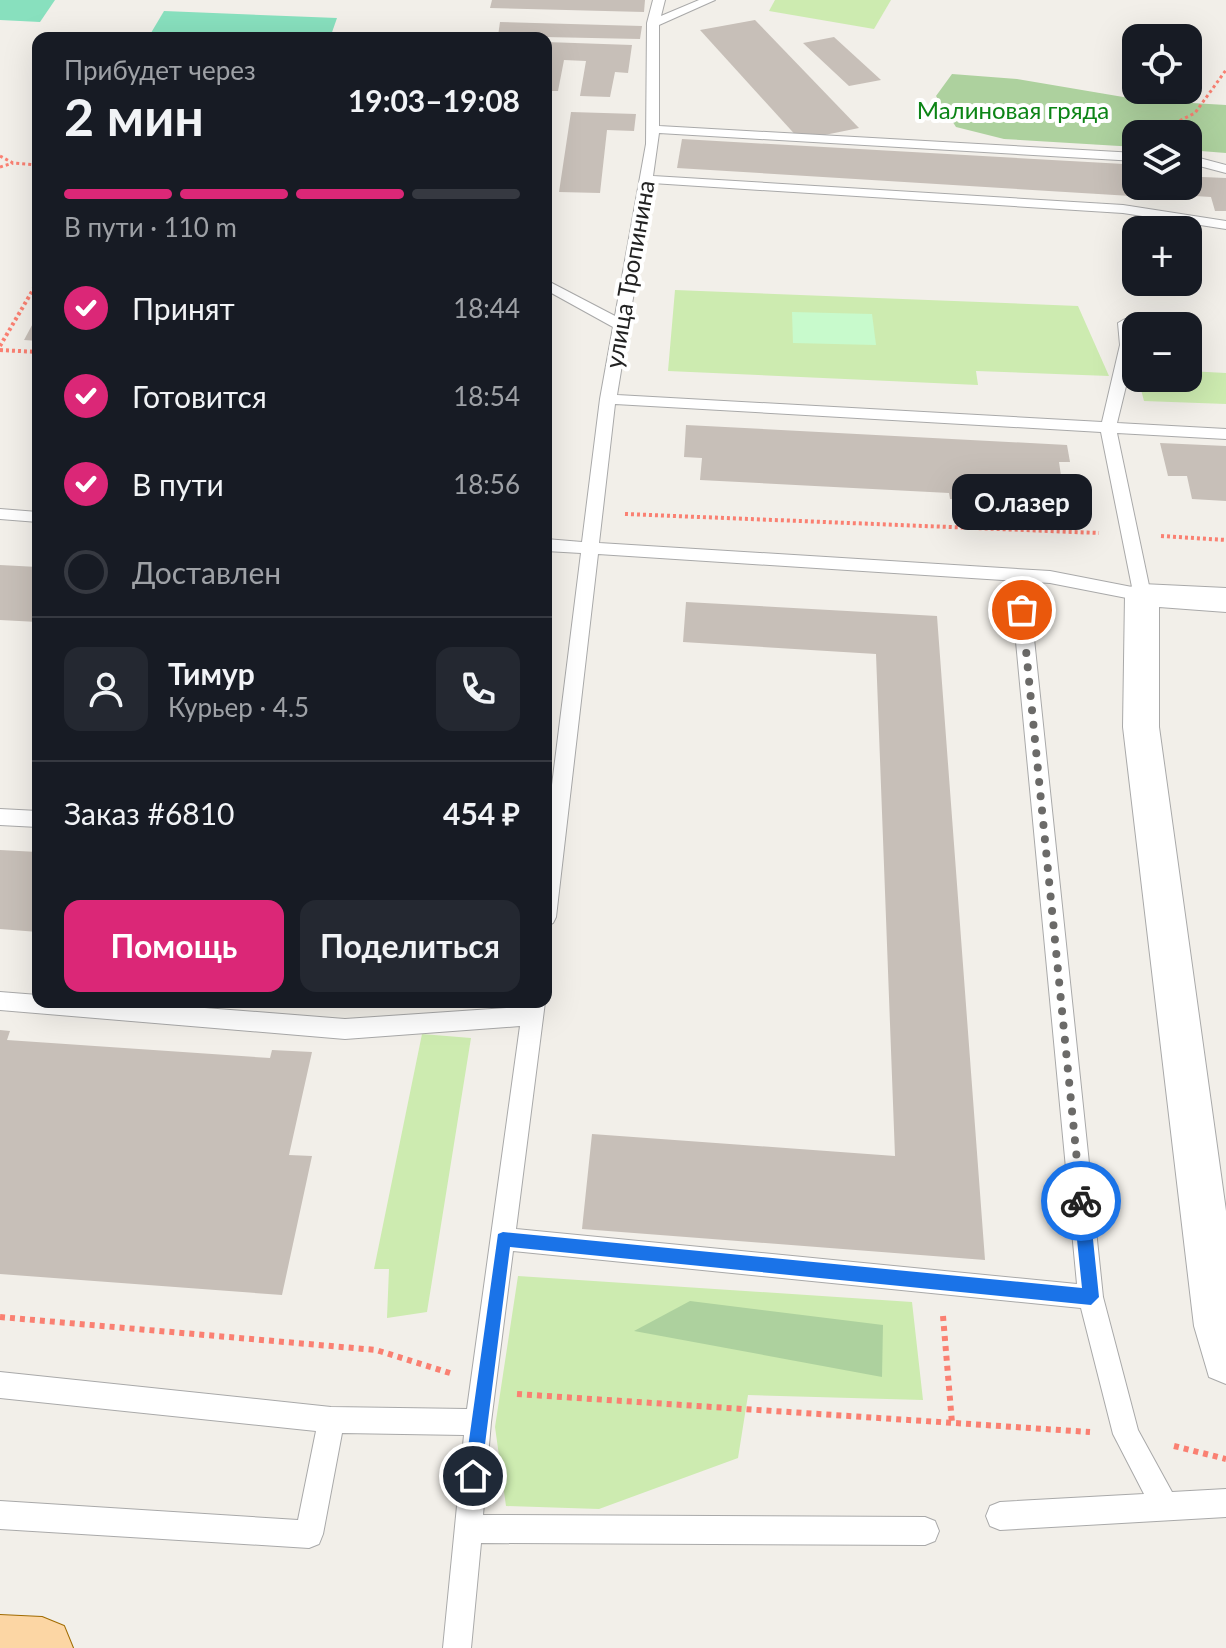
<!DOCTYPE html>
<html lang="ru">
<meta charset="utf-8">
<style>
:root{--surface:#171b24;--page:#242831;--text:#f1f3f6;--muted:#9ea1a6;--line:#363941;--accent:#db2777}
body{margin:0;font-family:Lato,sans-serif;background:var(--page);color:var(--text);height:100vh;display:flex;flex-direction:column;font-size:30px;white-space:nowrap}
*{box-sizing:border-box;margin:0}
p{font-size:26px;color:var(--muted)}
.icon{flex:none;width:44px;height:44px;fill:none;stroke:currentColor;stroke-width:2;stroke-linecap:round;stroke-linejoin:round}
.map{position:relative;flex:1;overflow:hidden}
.panel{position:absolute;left:32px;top:32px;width:520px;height:976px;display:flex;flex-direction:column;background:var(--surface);border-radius:16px;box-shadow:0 8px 32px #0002}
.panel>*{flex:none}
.buttons{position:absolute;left:1122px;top:24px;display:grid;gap:16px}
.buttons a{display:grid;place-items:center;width:80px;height:80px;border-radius:16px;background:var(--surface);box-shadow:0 8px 32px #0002;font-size:40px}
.pin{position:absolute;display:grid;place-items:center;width:68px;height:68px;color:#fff;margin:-34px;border:4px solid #fff;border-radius:50%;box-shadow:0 2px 8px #0007}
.courier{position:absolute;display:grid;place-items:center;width:80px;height:80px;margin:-40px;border:6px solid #1a73e8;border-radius:50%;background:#fff;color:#222;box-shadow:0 2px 10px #0007}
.bubble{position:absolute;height:56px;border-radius:16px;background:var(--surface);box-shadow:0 8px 32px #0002;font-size:26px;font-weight:700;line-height:56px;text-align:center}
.overview em{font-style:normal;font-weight:700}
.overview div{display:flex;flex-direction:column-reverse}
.overview{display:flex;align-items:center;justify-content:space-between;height:136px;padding:0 32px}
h1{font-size:52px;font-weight:700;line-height:60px}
.bar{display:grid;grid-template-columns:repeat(4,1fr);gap:12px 8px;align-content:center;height:96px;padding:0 32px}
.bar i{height:10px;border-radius:6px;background:var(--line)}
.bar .active{background:var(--accent)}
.bar p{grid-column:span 4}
.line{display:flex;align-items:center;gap:20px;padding:0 32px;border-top:2px solid var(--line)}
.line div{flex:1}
.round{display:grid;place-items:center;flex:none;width:84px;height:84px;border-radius:16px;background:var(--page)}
ol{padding:0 32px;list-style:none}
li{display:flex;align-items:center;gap:24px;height:88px}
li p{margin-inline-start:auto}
li .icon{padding:8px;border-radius:50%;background:var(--accent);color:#fff;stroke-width:4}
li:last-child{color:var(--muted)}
li i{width:44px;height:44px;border:4px solid var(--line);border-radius:50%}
.primary-button{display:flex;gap:16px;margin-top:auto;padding:16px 32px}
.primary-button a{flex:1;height:92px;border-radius:16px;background:var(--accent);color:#fff;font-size:32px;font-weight:700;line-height:92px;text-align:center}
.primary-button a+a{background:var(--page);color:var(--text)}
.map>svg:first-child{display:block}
.grass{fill:#cdebb0}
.forest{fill:#add19e}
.park{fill:#c8facc}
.pitch{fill:#88e0be}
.building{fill:#c7bfb8}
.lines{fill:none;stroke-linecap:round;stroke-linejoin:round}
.service-casing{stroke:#a9a9a9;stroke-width:2}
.minor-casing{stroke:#a9a9a9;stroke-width:2}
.primary-casing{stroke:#a06b00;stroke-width:2}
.path-far2{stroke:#fa8072;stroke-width:3;stroke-dasharray:3 3;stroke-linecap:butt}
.path-far1{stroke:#fa8072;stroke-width:4;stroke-dasharray:3 3;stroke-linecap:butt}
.path{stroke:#fa8072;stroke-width:6;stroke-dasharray:5 5;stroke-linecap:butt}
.service{fill:#fff;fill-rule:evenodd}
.minor{fill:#fff;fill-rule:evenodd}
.primary{fill:#fcd6a4;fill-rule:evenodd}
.route{fill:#1a73e8}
.done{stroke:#6b6a68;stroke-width:8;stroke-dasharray:0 14.4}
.labels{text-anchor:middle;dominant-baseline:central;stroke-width:8;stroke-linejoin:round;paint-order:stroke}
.far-park-label{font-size:24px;fill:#0c8416;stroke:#fff}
.far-street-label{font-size:24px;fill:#222;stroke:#fff}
</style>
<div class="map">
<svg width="1226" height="1648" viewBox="0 0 1226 1648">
<rect width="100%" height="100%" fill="#f2efe9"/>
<g class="grass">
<path d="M775 0H891L874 29 769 11Z"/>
<path d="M675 290 1078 306 1109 376 976 371 978 385 668 371Z"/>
<path d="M1188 371 1226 373V404L1144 401 1138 378H1188Z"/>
<path d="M422 1034 471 1038 427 1312 387 1318 389 1269H374Z"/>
<path d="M518 1276 912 1302 923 1400 748 1395 738 1458 599 1509 506 1506 495 1427Z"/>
</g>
<g class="forest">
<path d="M952 74 1017 79 1141 100 1226 105V153L1188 150V134H1136V147L1004 139 956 127 936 96Z"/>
<path d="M690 1301 883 1325 882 1377 634 1331Z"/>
</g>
<path class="park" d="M792 312 872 314 876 345 793 343Z"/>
<g class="pitch">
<path d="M0 0H55L40 22 0 20Z"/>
<path d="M164 11 337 18 330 38H148Z"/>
</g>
<g class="building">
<path d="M492 0H645L644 12 490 8Z"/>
<path d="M755 20 859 128 800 140 700 30Z"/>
<path d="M500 22 642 26 640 39 498 36Z"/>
<path d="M834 37 881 80 849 86 803 43Z"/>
<path d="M546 42 632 45 628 73 615 72 610 97 580 96 586 61 564 60 558 91H546Z"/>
<path d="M571 112 636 114 634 131 607 130 600 193 559 192Z"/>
<path d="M682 139 1124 164 1131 196 677 168Z"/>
<path d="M1188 165H1199L1202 177 1226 178V211H1215L1211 197 1145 193 1144 186H1188Z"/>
<path d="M38 314V341L24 340Z"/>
<path d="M686 425 1067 445 1070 462H1059L1064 496 1026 494 1028 503 950 499 949 493 700 480 702 458 684 457Z"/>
<path d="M1160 443 1226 446V501L1192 499 1187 476H1168Z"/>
<path d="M0 565 38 567V622L0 620Z"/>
<path d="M686 602 937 616 985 1260 582 1229 592 1134 895 1156 876 654 683 642Z"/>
<path d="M0 850 38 852V932L0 929Z"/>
<path d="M0 1030 10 1031 7 1040 270 1058 272 1050 312 1052 289 1155 312 1156 282 1295 0 1274Z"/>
</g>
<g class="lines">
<defs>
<g id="service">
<path d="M653 0H665L661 16 699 0H715L659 25V126L1136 153V161L659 133 653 176 1123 205 1226 221V229L1123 213 652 183 617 395 1102 422 1120 345 1118 323 1125 319 1132 323 1136 345 1117 423 1226 429V439L1117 433 1151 595 1142 601 1050 583 598 554 556 917 553 923 546 926V833L581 553 546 551V539L582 542 600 399 613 327 546 290V280L615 316 646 144 647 23ZM615 404 1101 432 1132 587 1050 571 599 543Z"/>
<path d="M1188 155 1226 165V173L1188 163Z"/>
<path d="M0 509 38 512V522L0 519Z"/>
<path d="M1022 604 1031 610 1103 1297 1138 1430 1172 1492 1226 1489V1517L1000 1530 990 1526 986 1516 990 1506 1000 1502 1144 1494 1113 1434 1081 1308 513 1251 491 1422 483 1515 925 1517 935 1521 939 1531 935 1541 925 1545 481 1543 471 1648H443L464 1435 342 1433 323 1534 319 1544 309 1548 0 1529V1501L298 1520 316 1431 0 1398V1372L331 1407 467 1409 520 1026 345 1039 0 1010V992L38 995V1002H128L345 1019 522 1007 523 1002H545L516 1229 1077 1284 1013 610Z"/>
<path d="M0 809 38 811V827L0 825Z"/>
</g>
<path id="minor" d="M1142 584 1226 588V612L1159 607V727L1226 1211V1384L1209 1377 1194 1326 1123 727 1125 595 1130 587Z"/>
<path id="primary" d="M0 1615 42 1617 64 1626 73 1648H0Z"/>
</defs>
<use href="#service" class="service-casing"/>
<use href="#minor" class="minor-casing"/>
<use href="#primary" class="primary-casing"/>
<g class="path-far2">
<path d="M1153 134 1195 113 1226 70"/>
<path d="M0 156 13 163 38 165"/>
<path d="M0 167 13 163"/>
<path d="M36 285 38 281"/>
</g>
<g class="path-far1">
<path d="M0 346 37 283"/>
<path d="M0 350 38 352"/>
<path d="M625 514 1099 533"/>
<path d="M1161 536 1226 540"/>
</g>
<g class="path">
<path d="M943 1316 952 1423"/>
<path d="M0 1317 376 1350 450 1373"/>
<path d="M517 1394 1090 1432"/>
<path d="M1174 1446 1226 1459"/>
</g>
<use href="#service" class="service"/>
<use href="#minor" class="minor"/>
<use href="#primary" class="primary"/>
</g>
<path class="route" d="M1081 1193 1089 1201 1099 1297 1091 1305 510 1247 481 1476 479 1482 473 1484 466 1482 464 1476 498 1234 503 1232 1082 1288 1073 1201Z"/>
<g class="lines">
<path class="done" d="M1022 610 1081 1201"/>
</g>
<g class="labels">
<g class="far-park-label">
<text x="1013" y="109">Малиновая гряда</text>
</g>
<g class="far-street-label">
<text transform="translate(629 274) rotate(-80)">улица Тропинина</text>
</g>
</g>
</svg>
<div class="buttons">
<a><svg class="icon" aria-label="locate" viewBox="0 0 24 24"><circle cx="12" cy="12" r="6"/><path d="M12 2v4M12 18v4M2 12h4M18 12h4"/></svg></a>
<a><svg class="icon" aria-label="layers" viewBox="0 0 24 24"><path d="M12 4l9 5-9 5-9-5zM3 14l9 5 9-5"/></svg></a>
<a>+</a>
<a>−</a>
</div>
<div class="pin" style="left:1022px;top:610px;background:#ea580c"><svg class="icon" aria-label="bag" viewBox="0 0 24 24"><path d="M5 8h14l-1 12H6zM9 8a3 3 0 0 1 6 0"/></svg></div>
<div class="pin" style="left:473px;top:1476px;background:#1f2937"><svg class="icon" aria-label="home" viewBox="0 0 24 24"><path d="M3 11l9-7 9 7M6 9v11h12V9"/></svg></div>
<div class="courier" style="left:1081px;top:1201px"><svg class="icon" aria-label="bike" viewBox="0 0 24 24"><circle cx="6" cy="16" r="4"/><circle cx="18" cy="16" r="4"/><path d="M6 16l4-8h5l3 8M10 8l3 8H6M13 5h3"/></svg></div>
<div class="bubble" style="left:952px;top:474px;width:140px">О.лазер</div>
<section class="panel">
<div class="overview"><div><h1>2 мин</h1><p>Прибудет через</p></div><em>19:03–19:08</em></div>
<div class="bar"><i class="active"></i><i class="active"></i><i class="active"></i><i></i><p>В пути · 110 m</p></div>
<ol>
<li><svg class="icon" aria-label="check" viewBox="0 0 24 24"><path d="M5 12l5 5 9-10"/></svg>Принят<p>18:44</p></li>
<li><svg class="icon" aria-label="check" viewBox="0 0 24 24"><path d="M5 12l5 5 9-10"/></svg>Готовится<p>18:54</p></li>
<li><svg class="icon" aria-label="check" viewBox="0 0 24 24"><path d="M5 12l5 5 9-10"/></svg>В пути<p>18:56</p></li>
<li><i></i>Доставлен</li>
</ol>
<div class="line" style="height:144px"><a class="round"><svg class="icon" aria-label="person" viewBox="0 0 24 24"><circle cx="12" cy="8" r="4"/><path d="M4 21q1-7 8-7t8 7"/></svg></a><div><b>Тимур</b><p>Курьер · 4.5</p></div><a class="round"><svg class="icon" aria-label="phone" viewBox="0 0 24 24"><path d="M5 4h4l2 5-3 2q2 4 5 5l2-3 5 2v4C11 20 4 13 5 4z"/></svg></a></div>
<div class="line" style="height:104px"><div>Заказ #6810</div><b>454 ₽</b></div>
<div class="primary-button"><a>Помощь</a><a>Поделиться</a></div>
</section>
</div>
